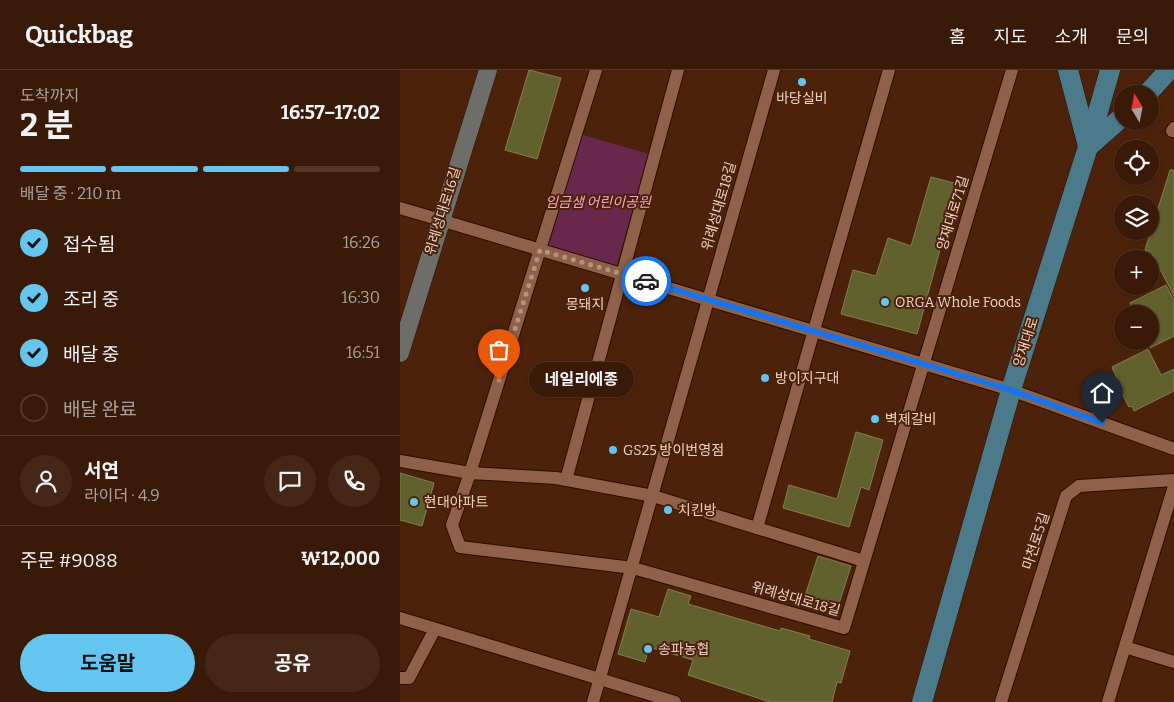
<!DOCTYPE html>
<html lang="ko">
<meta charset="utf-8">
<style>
:root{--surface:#391a08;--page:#442716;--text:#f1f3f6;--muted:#aba19c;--line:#533829;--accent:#65c5ee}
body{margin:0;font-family:Bitter,"Noto Sans KR",serif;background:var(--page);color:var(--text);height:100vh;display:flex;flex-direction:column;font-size:19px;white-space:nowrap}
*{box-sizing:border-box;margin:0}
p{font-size:16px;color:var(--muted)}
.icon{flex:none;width:28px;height:28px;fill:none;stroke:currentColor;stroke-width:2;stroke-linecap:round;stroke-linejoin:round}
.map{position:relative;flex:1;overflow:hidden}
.drawer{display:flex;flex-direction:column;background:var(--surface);width:400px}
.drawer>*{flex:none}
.needle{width:32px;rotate:350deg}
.buttons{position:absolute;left:714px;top:15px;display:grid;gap:10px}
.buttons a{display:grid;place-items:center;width:45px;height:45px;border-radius:50%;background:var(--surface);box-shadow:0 1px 4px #0004,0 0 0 1px var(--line);font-size:25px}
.pin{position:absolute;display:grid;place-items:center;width:42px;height:42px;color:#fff;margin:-51px -21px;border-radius:50% 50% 50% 0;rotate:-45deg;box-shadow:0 0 5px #0007}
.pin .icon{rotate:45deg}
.courier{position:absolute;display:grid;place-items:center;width:50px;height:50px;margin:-25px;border:4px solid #1a73e8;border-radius:50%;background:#fff;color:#222;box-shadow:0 1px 6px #0007}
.bubble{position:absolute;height:35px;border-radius:18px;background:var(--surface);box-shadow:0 1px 4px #0004,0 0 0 1px var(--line);font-size:16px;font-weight:700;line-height:35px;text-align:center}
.summary em{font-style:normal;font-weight:700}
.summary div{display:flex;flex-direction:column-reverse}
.summary{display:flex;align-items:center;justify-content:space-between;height:85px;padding:0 20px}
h1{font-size:32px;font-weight:700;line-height:38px}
.bar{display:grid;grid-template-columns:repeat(4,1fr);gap:8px 5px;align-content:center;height:60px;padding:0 20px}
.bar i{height:6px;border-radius:4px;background:var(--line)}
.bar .selected{background:var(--accent)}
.bar p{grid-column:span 4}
.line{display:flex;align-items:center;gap:12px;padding:0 20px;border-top:1px solid var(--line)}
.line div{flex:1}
.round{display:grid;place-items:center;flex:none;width:52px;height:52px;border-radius:26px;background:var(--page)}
ol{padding:0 20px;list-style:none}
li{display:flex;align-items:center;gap:15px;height:55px}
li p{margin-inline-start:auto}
li .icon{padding:5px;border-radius:50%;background:var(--accent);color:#111;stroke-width:4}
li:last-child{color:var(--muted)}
li i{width:28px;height:28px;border:2px solid var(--line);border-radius:50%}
.primary-button{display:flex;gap:10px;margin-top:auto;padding:10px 20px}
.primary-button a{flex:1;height:58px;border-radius:30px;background:var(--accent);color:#111;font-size:20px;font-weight:700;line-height:58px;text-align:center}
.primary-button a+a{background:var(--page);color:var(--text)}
header{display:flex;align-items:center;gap:30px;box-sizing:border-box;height:70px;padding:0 25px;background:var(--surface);border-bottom:1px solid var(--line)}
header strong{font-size:24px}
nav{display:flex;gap:28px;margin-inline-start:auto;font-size:18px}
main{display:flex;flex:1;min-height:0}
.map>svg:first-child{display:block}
.green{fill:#68274b}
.building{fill:#61612e;stroke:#80804d}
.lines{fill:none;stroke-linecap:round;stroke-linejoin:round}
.street-casing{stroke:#2c0e00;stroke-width:14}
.secondary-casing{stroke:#2c0e00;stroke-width:19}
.primary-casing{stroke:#2c0e00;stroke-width:21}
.street{stroke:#8f6148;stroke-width:12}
.secondary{stroke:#6d6e69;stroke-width:18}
.primary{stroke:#4b7b8a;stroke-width:20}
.done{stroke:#b39382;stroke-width:5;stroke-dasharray:0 9}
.route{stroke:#1a73e8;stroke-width:6}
.poi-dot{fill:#65c5ee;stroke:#4c230a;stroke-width:2}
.labels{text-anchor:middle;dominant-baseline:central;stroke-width:4;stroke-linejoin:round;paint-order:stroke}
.poi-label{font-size:14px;fill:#eacfc2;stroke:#4c230a;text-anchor:start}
.park-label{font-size:14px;font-style:italic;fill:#f6a1cb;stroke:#4c230a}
.street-label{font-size:14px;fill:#eacfc2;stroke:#4c230a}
</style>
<header>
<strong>Quickbag</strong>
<nav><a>홈</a><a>지도</a><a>소개</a><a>문의</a></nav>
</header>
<main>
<section class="drawer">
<div class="summary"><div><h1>2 분</h1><p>도착까지</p></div><em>16:57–17:02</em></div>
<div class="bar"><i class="selected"></i><i class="selected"></i><i class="selected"></i><i></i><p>배달 중 · 210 m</p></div>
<ol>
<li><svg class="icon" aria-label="check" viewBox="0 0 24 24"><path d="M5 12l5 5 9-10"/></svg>접수됨<p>16:26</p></li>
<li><svg class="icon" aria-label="check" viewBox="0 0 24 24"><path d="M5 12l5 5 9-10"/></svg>조리 중<p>16:30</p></li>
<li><svg class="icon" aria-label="check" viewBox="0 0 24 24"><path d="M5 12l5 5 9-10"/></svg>배달 중<p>16:51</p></li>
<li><i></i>배달 완료</li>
</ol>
<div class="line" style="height:90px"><a class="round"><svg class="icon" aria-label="person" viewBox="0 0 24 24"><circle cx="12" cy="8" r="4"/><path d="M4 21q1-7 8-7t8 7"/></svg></a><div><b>서연</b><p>라이더 · 4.9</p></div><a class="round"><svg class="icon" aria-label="chat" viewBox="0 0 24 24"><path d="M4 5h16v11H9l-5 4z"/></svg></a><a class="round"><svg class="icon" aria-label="phone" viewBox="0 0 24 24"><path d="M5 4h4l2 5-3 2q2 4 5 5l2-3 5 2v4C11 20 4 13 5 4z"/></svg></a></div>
<div class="line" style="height:65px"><div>주문 #9088</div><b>₩12,000</b></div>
<div class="primary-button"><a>도움말</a><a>공유</a></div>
</section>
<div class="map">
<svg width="774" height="632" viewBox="0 0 774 632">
<rect width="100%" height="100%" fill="#4c230a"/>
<path class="green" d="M180 64 249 84 215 201 146 181Z"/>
<g class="building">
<path d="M129 0 161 8 137 89 105 80Z"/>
<path d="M770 100H774V226L751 182 745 180Z"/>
<path d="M531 107 558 114 517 264 441 244 453 200 476 206 488 168 511 176Z"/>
<path d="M766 215 774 230V266L750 278V244H735L730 233Z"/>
<path d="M748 279 761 305 774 299V321L734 341 732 336 729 337 715 310 717 309 712 297Z"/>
<path d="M456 362 483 370 469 420 461 417 449 457 383 438 389 415 437 429Z"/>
<path d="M0 403 34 413 22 456 0 450Z"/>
<path d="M418 486 451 496 436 543 403 532Z"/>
<path d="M268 519 291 526 288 534 380 561 381 558 410 566 409 569 450 581 441 613 437 612 432 632H370L288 605 293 590 249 577 245 592 218 584 231 539 259 547Z"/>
</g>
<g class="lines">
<defs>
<g id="street">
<path d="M196 0 70 403 52 455 60 477 233 498 444 558 612 0"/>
<path d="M772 61 774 58"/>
<path d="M0 138 611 320 774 379"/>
<path d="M0 391 70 403 156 408 253 426 464 491"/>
<path d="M166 410 278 0"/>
<path d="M357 458 489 0"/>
<path d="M0 548 275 632"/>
<path d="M725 577 774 592"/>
<path d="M0 608H9L35 559"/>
<path d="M193 632 374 0"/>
<path d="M601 632 666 426 679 416 774 410"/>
<path d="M708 632 774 416"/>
</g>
<path id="secondary" d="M0 283 88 0"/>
<g id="primary">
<path d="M668 0 688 76"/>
<path d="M747 24 769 0"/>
<path d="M688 77 722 47"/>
<path d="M522 632 611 320 688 77 710 0"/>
</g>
</defs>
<use href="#street" class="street-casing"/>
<use href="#secondary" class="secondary-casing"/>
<use href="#primary" class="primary-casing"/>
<use href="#street" class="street"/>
<use href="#secondary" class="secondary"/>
<use href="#primary" class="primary"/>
</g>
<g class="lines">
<path class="done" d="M99 310 140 180 246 211"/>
<path class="route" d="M246 211 611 320 702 353"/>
</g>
<g class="poi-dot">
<circle cx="402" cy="12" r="5"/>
<circle cx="185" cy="218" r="5"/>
<circle cx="485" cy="232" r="5"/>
<circle cx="365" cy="308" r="5"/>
<circle cx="475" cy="349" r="5"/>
<circle cx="213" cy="380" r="5"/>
<circle cx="14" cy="432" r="5"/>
<circle cx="268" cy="440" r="5"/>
<circle cx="248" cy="579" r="5"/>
</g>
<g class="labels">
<g class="poi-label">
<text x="402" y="28" text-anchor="middle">바당실비</text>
<text x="495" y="232">ORGA Whole Foods</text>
<text x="185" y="234" text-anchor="middle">몽돼지</text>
<text x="375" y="308">방이지구대</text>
<text x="485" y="349">벽제갈비</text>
<text x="223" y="380">GS25 방이번영점</text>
<text x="24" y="432">현대아파트</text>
<text x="278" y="440">치킨방</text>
<text x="258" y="579">송파농협</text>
</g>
<g class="park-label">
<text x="198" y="132">임금샘 어린이공원</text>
</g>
<g class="street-label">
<text transform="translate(319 136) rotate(-74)">위례성대로18길</text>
<text transform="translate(43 141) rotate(-73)">위례성대로16길</text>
<text transform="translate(553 143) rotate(-73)">양재대로71길</text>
<text transform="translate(626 272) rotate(-72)">양재대로</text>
<text transform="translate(636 471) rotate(-72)">마천로5길</text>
<text transform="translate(396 529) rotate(16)">위례성대로18길</text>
</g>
</g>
</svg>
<div class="buttons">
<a><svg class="needle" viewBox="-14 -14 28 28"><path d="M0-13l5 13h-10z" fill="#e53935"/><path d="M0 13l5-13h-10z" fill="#aba19c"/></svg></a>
<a><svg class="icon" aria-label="locate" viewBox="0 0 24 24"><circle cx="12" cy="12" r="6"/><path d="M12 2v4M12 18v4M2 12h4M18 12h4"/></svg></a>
<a><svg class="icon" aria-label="layers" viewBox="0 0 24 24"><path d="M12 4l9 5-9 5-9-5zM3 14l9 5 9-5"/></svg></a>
<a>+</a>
<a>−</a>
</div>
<div class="pin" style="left:99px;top:310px;background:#ea580c"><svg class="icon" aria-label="bag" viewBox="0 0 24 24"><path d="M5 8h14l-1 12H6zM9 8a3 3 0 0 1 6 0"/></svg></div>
<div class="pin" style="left:702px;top:353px;background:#1f2937"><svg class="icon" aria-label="home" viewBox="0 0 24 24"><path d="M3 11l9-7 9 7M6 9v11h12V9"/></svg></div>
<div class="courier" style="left:246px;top:211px"><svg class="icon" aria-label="car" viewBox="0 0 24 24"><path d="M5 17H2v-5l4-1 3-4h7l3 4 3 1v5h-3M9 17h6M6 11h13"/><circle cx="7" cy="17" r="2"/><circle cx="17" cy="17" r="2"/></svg></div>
<div class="bubble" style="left:129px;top:292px;width:105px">네일리에종</div>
</div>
</main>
